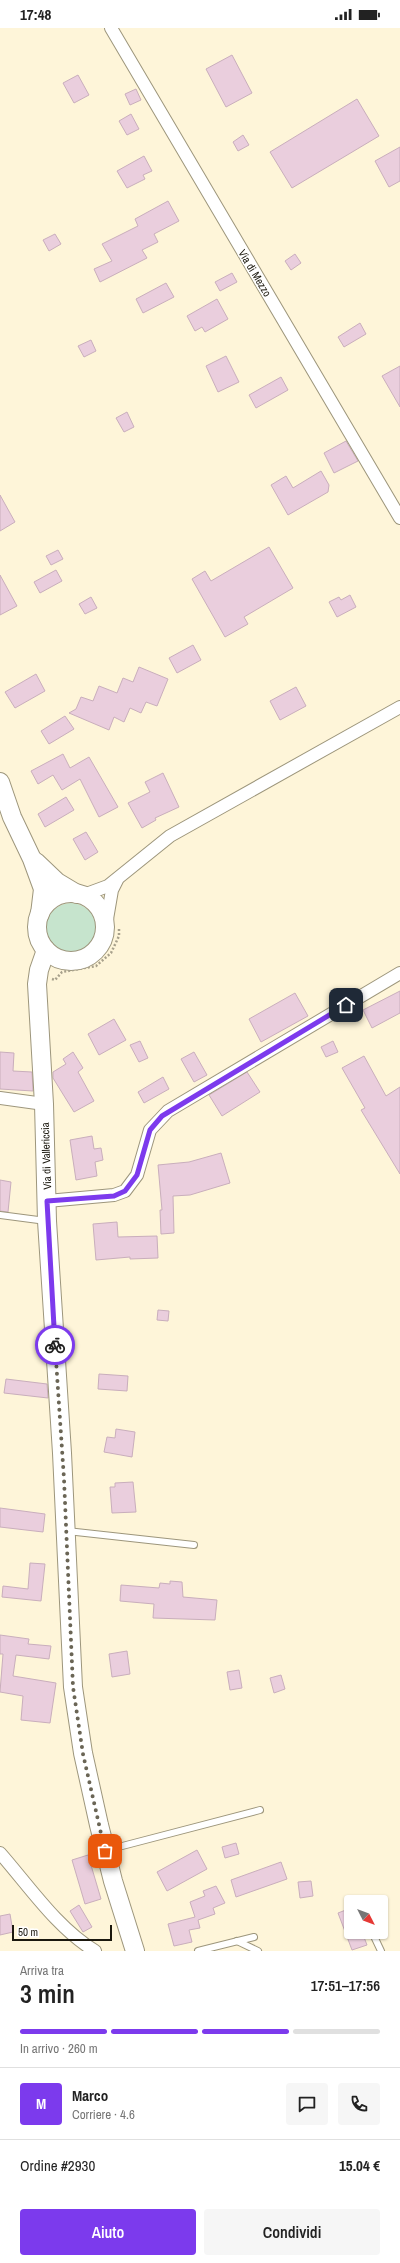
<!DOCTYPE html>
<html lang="it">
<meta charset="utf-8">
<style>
:root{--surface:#fff;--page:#f6f6f6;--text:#222;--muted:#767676;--line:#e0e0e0;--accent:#7c3aed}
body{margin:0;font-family:"Archivo Narrow",sans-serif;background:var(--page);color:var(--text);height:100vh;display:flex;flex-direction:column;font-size:15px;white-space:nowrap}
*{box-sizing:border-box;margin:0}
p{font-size:13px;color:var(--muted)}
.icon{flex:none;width:22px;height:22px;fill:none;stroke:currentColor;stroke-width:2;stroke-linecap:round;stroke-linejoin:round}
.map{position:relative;height:1923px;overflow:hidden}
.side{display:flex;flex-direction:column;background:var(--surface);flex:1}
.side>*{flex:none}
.needle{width:26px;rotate:132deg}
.fabs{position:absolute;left:344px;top:1867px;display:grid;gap:8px}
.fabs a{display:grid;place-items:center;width:44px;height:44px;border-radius:4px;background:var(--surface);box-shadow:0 1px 3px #0004;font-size:20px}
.scale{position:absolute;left:12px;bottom:10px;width:100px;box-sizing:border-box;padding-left:4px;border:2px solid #1b180e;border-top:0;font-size:11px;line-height:14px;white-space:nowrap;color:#1b180e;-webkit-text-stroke:3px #fff;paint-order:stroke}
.pin{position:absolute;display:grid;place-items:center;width:34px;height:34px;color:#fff;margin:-17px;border-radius:8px;box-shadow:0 2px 6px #0006}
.courier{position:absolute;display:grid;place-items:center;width:40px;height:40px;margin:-20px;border:3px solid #7c3aed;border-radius:50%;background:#fff;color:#222;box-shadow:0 1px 5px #0007}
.summary em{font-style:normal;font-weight:600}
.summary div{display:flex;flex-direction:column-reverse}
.summary{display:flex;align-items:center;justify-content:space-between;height:68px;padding:0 20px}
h1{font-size:26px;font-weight:600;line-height:30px}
.bar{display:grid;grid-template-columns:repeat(4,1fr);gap:6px 4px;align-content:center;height:48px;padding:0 20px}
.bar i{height:5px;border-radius:3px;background:var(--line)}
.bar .selected{background:var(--accent)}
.bar p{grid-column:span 4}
.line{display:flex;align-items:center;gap:10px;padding:0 20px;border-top:1px solid var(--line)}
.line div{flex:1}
.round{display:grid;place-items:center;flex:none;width:42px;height:42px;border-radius:4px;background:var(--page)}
.primary-button{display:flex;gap:8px;margin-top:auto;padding:8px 20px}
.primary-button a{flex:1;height:46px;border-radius:4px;background:var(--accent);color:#fff;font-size:16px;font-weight:600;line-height:46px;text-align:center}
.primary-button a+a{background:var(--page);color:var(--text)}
.status{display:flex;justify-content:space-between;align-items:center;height:28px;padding:0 20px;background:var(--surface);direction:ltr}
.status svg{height:11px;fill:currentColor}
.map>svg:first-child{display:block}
.green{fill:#c6e4cd}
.building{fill:#eacedd;stroke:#c9aebc}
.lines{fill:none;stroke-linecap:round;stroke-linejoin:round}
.lane-casing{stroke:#9d967c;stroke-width:8}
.street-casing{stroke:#9d967c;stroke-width:14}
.secondary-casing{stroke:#9d967c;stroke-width:20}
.path{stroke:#a8a18c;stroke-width:2.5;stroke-dasharray:2 2;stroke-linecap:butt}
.lane{stroke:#fff;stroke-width:6}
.street{stroke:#fff;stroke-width:12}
.secondary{stroke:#fff;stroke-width:18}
.done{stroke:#6a6555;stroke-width:4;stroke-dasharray:0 7.2}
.route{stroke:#7c3aed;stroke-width:5}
.labels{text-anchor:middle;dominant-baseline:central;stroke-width:3;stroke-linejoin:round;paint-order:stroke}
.street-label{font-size:11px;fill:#1b180e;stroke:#fff}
</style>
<div class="status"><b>17:48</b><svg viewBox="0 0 49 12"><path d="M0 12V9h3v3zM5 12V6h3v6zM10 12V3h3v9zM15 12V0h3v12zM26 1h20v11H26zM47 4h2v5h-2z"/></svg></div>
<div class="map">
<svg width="400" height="1923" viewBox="0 0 400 1923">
<rect width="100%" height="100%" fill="#fef5d9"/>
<circle class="green" cx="71" cy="900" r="25"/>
<g class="building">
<path d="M232 27 252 65 226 79 206 41Z"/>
<path d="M78 47 89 67 74 75 63 55Z"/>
<path d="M136 61 141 72 130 77 125 66Z"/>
<path d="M357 71 379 108 292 160 270 124Z"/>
<path d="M131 86 139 101 127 107 119 93Z"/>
<path d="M243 107 249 117 238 123 233 114Z"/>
<path d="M400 119V153L389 159 375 133Z"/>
<path d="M144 128 152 143 143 147 145 151 127 160 117 143Z"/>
<path d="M168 173 179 193 154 206 158 214 142 222 147 230 100 254 94 241 112 233 102 216 138 198 135 191Z"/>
<path d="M55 206 61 216 49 223 43 212Z"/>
<path d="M295 226 301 235 291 242 285 233Z"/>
<path d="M232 245 237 254 220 263 215 254Z"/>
<path d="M166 255 174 269 143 285 136 271Z"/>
<path d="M217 271 228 291 205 304 202 299 195 303 187 288Z"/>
<path d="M360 295 366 306 344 319 338 309Z"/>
<path d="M91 312 96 323 84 329 78 318Z"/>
<path d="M226 328 239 354 218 364 206 338Z"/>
<path d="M400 338V379L382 348Z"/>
<path d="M281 349 288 362 256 380 249 367Z"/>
<path d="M127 384 134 399 124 404 116 390Z"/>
<path d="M346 413 358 433 334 445 324 425Z"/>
<path d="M321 443 329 457 328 464 288 487 271 457 286 448 293 460Z"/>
<path d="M0 467 15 494 0 503Z"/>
<path d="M269 519 293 560 244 589 248 596 225 609 192 551 205 543 211 553Z"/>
<path d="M58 522 63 531 51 537 46 528Z"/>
<path d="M56 542 62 553 40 565 34 554Z"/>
<path d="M0 547 17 578 0 587Z"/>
<path d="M350 567 356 579 337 589 329 574 339 569 341 572Z"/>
<path d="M91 569 97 580 85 586 79 576Z"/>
<path d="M193 617 201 632 177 645 169 630Z"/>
<path d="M139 639 168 651 157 678 146 674 141 685 130 680 124 694 114 689 109 702 69 685 76 681 81 669 93 673 99 658 117 665 123 650 133 654Z"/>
<path d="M36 646 45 663 15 680 5 664Z"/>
<path d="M296 659 306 678 280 692 270 673Z"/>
<path d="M65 688 74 701 49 716 41 703Z"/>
<path d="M63 726 70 740 89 729 118 779 99 789 80 751 62 762 53 747 38 756 31 743Z"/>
<path d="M163 745 179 779 155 790 156 792 142 800 128 775 150 764 145 754Z"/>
<path d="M66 769 74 782 45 799 38 786Z"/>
<path d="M86 804 98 824 85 832 73 811Z"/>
<path d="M400 963V985L372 1000 363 982Z"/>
<path d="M295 965 308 988 261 1014 249 991Z"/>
<path d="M114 991 126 1012 99 1027 88 1006Z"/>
<path d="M140 1013 148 1030 139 1034 130 1017Z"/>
<path d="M333 1013 338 1024 326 1029 321 1019Z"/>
<path d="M0 1024 14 1025 13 1043 32 1044 33 1063 0 1061Z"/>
<path d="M73 1024 83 1040 78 1044 94 1073 74 1084 53 1050V1044L66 1036 63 1031Z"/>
<path d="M194 1024 207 1047 194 1054 181 1031Z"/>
<path d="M364 1028 386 1068 400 1059V1146L361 1082 365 1080 342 1040Z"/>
<path d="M247 1044 260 1064 222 1088 209 1067Z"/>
<path d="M163 1049 169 1061 144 1075 138 1064Z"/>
<path d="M92 1108 94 1121 101 1120 103 1132 95 1134 97 1148 76 1152 70 1112Z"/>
<path d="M221 1125 230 1155 190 1167 173 1168 174 1205 161 1206 160 1182H162L158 1137 189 1134Z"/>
<path d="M0 1152 11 1154 8 1184 0 1183Z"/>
<path d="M117 1194 118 1209 157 1208 158 1230 130 1231V1229L96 1232 93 1196Z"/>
<path d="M158 1282 169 1283 168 1293 157 1292Z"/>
<path d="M99 1346 128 1348 127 1363 98 1361Z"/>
<path d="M6 1351 47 1356 48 1370 4 1365Z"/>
<path d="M116 1401 135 1404 132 1429 104 1424 107 1409 115 1410Z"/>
<path d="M133 1454 136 1484 112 1485 110 1459H115V1455Z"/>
<path d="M0 1480 45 1486 43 1504 0 1499Z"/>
<path d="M30 1535 45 1536 41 1573 2 1569 3 1558 28 1561Z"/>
<path d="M170 1553 182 1554 183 1569 217 1572 215 1592 153 1590 154 1576 120 1573 121 1557 159 1560 160 1555 170 1556Z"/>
<path d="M0 1607 29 1611 28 1616 51 1618 49 1631 16 1627 13 1648 56 1655 50 1695 21 1692 23 1668 0 1664 3 1626H0Z"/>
<path d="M127 1623 130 1646 112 1649 109 1626Z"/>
<path d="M239 1642 242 1660 230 1662 227 1644Z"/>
<path d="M281 1647 285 1661 274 1665 270 1650Z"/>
<path d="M236 1815 239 1826 225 1830 222 1819Z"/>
<path d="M197 1822 207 1841 167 1863 157 1844Z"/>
<path d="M88 1827 101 1871 85 1876 72 1832Z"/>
<path d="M281 1834 287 1851 236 1869 231 1852Z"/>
<path d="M311 1853 313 1868 300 1870 298 1854Z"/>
<path d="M216 1858 225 1875 213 1880 215 1886 198 1892 200 1900 189 1902 192 1914 174 1918 168 1896 195 1889 190 1874 205 1868 203 1863Z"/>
<path d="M79 1877 92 1899 83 1904 70 1883Z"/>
<path d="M351 1880V1904H362L367 1917 352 1922 338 1885Z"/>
<path d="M10 1886 13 1904 0 1907V1888Z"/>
</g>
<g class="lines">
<defs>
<g id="lane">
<path d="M0 1187 46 1193"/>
<path d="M67 1503 194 1517"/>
<path d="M107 1822 260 1782"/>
<path d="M372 1904 381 1923"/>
<path d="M237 1913 258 1923"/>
<path d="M198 1923 254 1909"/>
</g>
<g id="street">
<path d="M111 0 400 490"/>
<path d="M77 866 89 865 108 858 170 808 400 679"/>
<path d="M106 897 112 862 117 852"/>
<path d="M0 1070 44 1076"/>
<path d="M47 1173 114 1167 125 1163 137 1147 150 1102 168 1083 400 945"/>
<path d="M0 1825C29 1858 57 1900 95 1923"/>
</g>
<g id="secondary">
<path d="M0 754 12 789 32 831 43 861 40 886"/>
<path d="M36 834 57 854 77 866"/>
<circle cx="71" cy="899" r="34"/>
<path d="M46 922 39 942 37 956 44 1076 47 1193 62 1425 73 1659 83 1725 99 1797 113 1853 135 1923"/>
</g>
</defs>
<use href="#lane" class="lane-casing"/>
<use href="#street" class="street-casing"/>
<use href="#secondary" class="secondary-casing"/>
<g class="path">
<path d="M29 897 33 916"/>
<path d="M52 951 55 952 62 944 96 938 111 925 119 908V901"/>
</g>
<use href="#lane" class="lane"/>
<use href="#street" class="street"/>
<use href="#secondary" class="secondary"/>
</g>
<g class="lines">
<path class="done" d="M55 1317 64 1451 73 1659 83 1726 105 1823"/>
<path class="route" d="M55 1317 47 1173 114 1168 125 1163 137 1147 150 1102 162 1088 346 977"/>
</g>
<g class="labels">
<g class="street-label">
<text transform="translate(255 245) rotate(59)">Via di Mezzo</text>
<text transform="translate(46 1128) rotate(-92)">Via di Vallericcia</text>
</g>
</g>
</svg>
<div class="fabs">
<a><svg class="needle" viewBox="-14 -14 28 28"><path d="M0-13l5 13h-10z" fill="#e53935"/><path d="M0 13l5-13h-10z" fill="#767676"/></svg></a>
</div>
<div class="scale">50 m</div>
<div class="pin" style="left:105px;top:1823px;background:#ea580c"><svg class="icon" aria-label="bag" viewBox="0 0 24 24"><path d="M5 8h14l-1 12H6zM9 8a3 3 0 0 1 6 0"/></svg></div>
<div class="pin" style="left:346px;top:977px;background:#1f2937"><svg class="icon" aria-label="home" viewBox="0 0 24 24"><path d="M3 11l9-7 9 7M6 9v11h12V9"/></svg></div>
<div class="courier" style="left:55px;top:1317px"><svg class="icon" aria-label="bike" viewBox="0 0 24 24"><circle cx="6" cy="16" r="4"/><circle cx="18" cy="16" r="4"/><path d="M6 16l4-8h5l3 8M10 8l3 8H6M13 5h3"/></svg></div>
</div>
<section class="side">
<div class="summary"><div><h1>3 min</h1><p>Arriva tra</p></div><em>17:51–17:56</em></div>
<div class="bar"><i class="selected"></i><i class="selected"></i><i class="selected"></i><i></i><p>In arrivo · 260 m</p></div>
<div class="line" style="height:72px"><b class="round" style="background:var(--accent);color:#fff">M</b><div><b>Marco</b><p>Corriere · 4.6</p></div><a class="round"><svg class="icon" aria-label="chat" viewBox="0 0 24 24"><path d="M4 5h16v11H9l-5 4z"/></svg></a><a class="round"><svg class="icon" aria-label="phone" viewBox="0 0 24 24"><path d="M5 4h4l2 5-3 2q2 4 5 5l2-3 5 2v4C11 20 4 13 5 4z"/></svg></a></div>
<div class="line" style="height:52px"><div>Ordine #2930</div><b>15.04 €</b></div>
<div class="primary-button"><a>Aiuto</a><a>Condividi</a></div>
</section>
